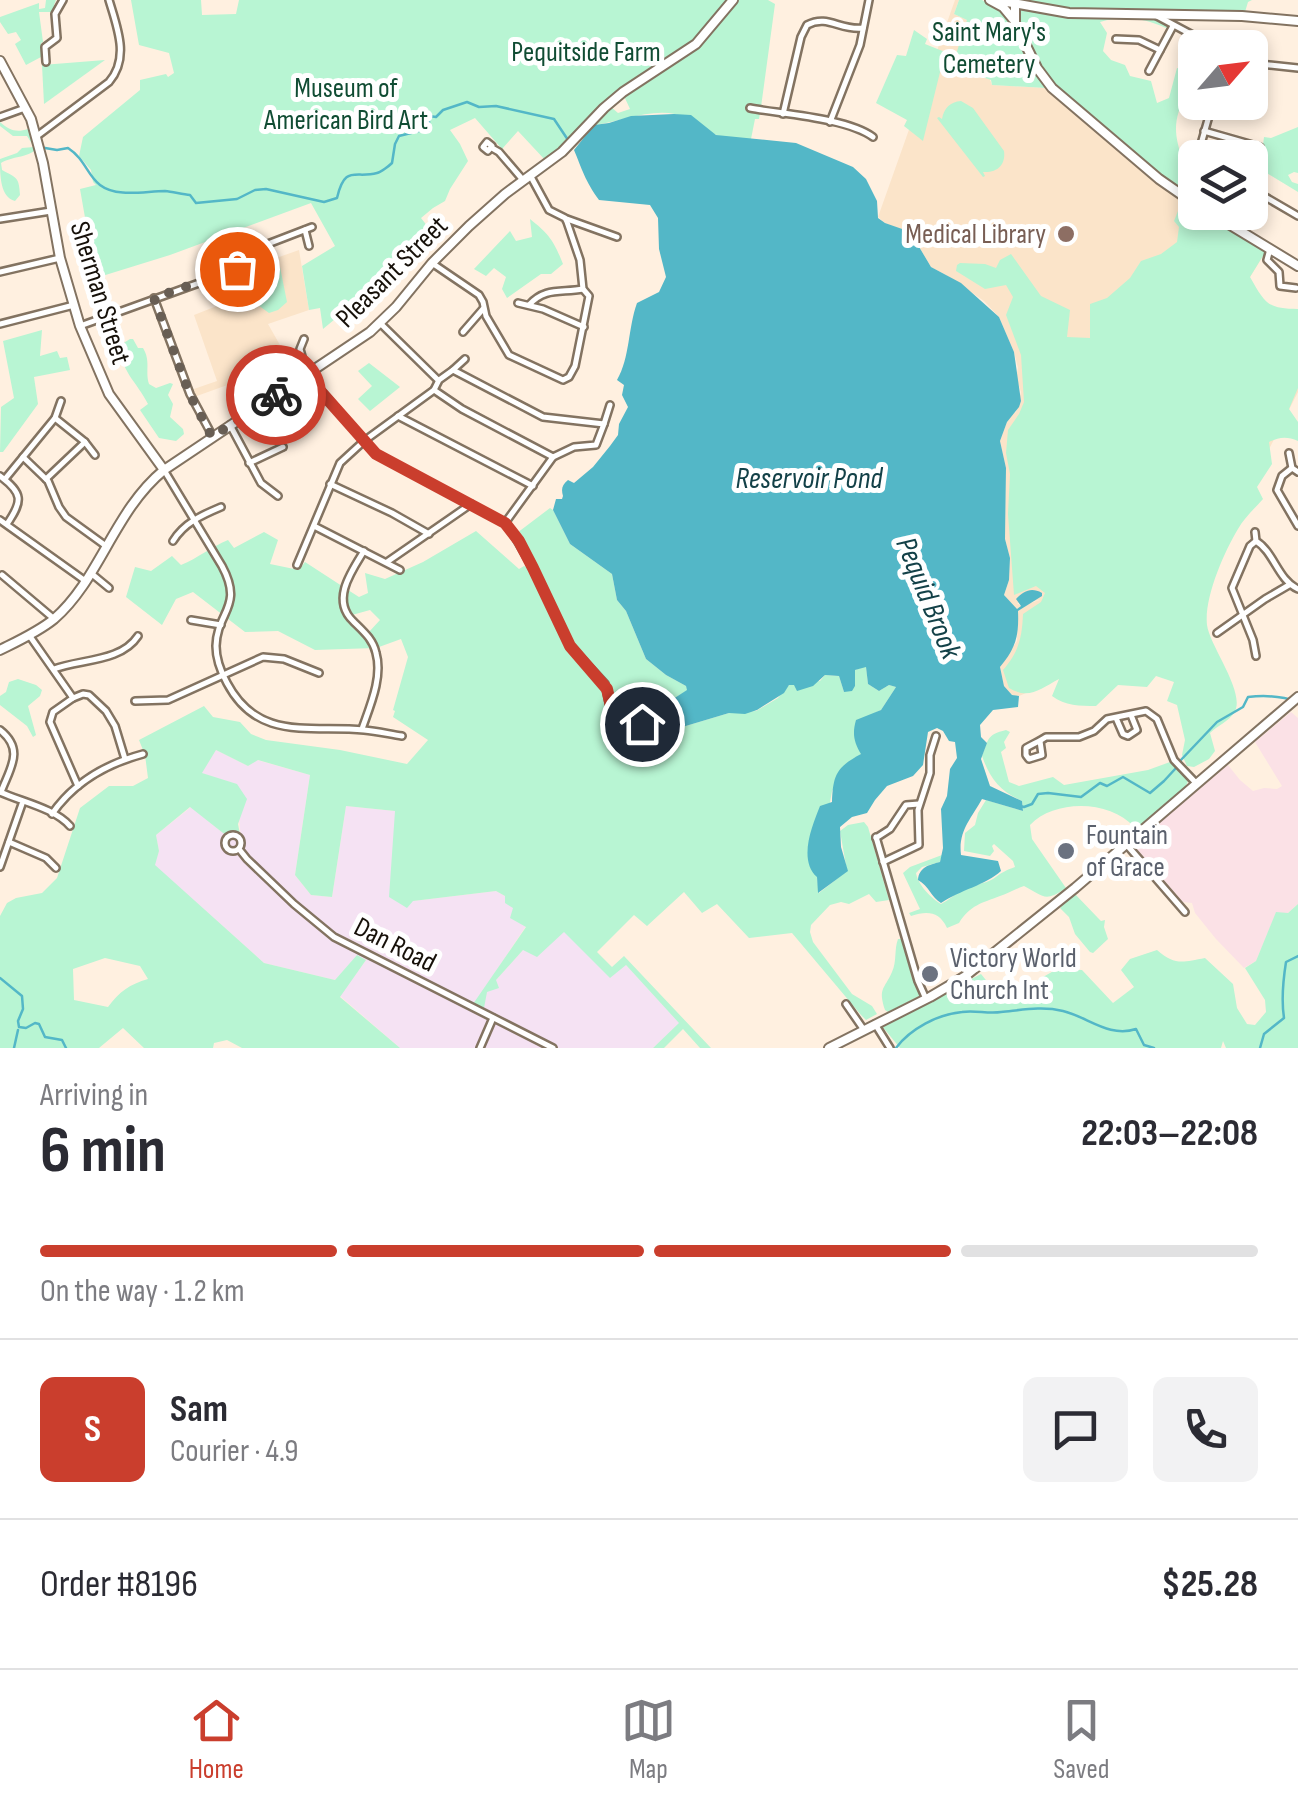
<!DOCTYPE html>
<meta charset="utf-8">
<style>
:root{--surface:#fff;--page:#f2f2f3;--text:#2b2b33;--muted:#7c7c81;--line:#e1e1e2;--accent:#ca3e2d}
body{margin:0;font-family:"Sofia Sans Condensed",sans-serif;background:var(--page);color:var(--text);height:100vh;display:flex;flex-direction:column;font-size:38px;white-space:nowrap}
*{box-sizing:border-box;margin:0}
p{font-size:32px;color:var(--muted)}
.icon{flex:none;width:55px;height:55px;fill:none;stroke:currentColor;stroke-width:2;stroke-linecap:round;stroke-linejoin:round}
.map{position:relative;height:1048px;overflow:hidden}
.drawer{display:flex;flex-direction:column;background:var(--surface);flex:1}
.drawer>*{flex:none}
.needle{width:65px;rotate:62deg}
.controls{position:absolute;left:1178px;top:30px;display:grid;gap:20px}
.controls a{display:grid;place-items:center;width:90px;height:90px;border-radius:15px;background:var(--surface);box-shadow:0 5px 15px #0003;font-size:50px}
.pin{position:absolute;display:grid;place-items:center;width:85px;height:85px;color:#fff;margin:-42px;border:5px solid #fff;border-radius:50%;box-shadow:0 2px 10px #0007}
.courier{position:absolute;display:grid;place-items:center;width:100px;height:100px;margin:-50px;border:8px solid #ca3e2d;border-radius:50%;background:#fff;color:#222;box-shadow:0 2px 12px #0007}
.headline em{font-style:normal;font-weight:700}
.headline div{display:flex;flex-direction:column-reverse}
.headline{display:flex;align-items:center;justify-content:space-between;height:170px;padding:0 40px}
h1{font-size:65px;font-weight:700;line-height:75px}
.bar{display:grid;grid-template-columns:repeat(4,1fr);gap:15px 10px;align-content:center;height:120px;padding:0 40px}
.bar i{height:12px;border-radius:8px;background:var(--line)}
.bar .on{background:var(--accent)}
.bar p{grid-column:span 4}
.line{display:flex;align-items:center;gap:25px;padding:0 40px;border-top:2px solid var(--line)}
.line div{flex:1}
.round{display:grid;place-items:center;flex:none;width:105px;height:105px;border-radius:15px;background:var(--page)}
.dock{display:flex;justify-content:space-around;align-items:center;height:140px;border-top:2px solid var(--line);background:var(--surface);font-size:28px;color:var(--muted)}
.dock a{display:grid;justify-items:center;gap:5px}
.dock .on{color:var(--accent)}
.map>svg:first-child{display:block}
.commercial{fill:#f5e2f3}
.industrial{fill:#fbe1e6}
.built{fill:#fbe4c9}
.green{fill:#b8f5d3;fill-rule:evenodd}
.water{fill:#53b7c7}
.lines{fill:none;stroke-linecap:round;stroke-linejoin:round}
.stream{stroke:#53b7c7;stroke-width:2.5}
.minor-casing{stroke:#837361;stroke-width:10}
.major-casing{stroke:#837361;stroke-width:12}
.minor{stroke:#fff;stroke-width:5}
.major{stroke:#fff;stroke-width:8}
.done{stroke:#685e54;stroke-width:10;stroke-dasharray:0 18}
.route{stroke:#ca3e2d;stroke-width:12}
.education-dot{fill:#8d6e63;stroke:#fff;stroke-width:4}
.worship-dot{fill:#6b7280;stroke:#fff;stroke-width:4}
.labels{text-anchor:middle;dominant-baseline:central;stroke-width:10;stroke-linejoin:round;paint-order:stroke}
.park-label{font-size:28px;fill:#104c33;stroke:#fff}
.education-label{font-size:28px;fill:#785e54;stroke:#fff;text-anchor:end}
.street-label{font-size:28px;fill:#161009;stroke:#fff}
.worship-label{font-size:28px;fill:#5b616d;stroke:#fff;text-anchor:start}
.water-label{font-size:30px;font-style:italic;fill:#134148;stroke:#fff}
</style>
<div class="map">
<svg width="1298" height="1048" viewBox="0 0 1298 1048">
<rect width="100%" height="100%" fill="#fff0e0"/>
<path class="commercial" d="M216 750 248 766 257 760 310 775 295 875 311 895 332 897 346 806 395 811 413 901 496 891 505 896 526 926 474 1004 524 949 537 956 564 931 610 977 625 964 680 1023 653 1048H400L340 996 366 960 357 956 335 980 264 963 154 865 159 851 156 835 191 807 223 833 241 839 236 784 201 773Z"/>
<path class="industrial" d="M1291 712 1298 718V904L1288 913H1276L1256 961 1244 968 1216 939 1195 913 1192 903 1183 902 1133 845 1228 765 1240 780 1253 791 1264 788 1277 789 1282 786 1255 742Z"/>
<g class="built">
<path d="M955 0H959L954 14 967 20 992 85 1046 88 1150 178 1195 209V212L1201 213 1266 251 1247 282 1298 338V392L1258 471 1072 673 1019 696 1012 695 1004 686 1000 667 1017 641 1018 611 1030 603 1040 600 1017 603 1021 606 1017 610 1004 595 1009 580 1010 558 1005 539 1006 468 1000 441 1007 422 1011 415 1016 412 1021 392 1016 377 1018 368 1014 352 999 317 984 301 946 275 931 267 918 245 905 231 885 223 878 217Z"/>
<path d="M299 250 309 310 268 324 297 375 256 403 247 378 194 397 191 390 217 381 194 315 227 302 219 279 242 269 248 262 255 271 265 262Z"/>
</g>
<g class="green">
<path d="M46 0H56L54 5 57 6 54 12H39L43 42 41 43V57L26 65 15 44 21 40 16 32 8 34 0 22V17L39 3V9L45 8Z"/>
<path d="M131 0H201L202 15 236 14 239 0H728L703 31 685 47 601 106 546 161 518 131 502 149 475 118 450 130 460 144 468 161 450 189 445 201 433 208 421 218 435 236 323 329 320 308 309 310 302 266 335 246 311 203 170 255 99 277 90 246 80 189 96 185 93 182 91 170 79 156 83 137 140 90V80L166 74 168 77 174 73 169 53 139 45Z"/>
<path d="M738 0H768L775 4 761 107 759 119H755L751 139C741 139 729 139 719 136 704 131 691 118 675 114 648 109 620 122 594 125L611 107 618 113 630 109 624 96 700 45Z"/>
<path d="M959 0H982L1005 14 1032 69 1046 88 992 85 991 80 952 67 967 20 954 14Z"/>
<path d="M1010 0H1252L1248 2 1245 12 1076 9Z"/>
<path d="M1021 9 1098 16 1149 17 1168 26 1166 28C1145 18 1123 15 1100 22L1107 33 1103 51 1111 60 1125 65 1130 76 1151 81 1157 103 1169 98 1177 68 1195 73V95L1192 108H1180C1171 131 1179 149 1187 172L1181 181 1190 183 1195 188V200L1165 179 1051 82 1027 40 1016 15Z"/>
<path d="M914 30 927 39 925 44 945 52 923 141 904 126 907 120 876 103 897 55 906 56Z"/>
<path d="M105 60 44 104 42 65Z"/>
<path d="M961 101 973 108 1004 151C1006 165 997 173 983 172L985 176 983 177 937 118 939 117 942 119C944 108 950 102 961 101Z"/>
<path d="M0 122C9 130 16 133 28 129L36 149C28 158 12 156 1 163L2 170C17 178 19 177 20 195L15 201C0 197 0 175 0 159L17 153 22 148 34 147 27 136H13L0 126Z"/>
<path d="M1298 127V173L1294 172 1288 175 1292 182 1298 184V192L1260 169 1264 137 1271 138Z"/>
<path d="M1182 201 1195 209V212L1201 213 1266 251 1250 277C1265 303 1267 309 1298 309V388L1289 409 1298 422V441C1287 436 1279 437 1269 442L1272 464 1257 487 1263 499C1255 508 1244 518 1238 529 1224 552 1204 598 1207 625 1210 647 1247 694 1234 713 1229 721 1217 726 1210 733L1215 751 1209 759 1194 767 1187 766 1182 755 1185 740 1177 705 1167 701 1174 682 1156 676 1147 687 1118 685 1096 706C1080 706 1065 706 1052 696L1059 679C1040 689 1029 700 1009 688L1003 670C1019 652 1022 637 1023 614L1041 602 1045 593 1036 586 1014 595 1008 514 1010 474 1006 453 1008 430 1019 414 1024 402 1021 355 1006 315 1013 297 1006 285 985 289 956 271 957 265 960 263 985 264 996 268 1000 260 1011 254 1041 296 1070 310 1067 337 1090 338V304L1107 298 1130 278 1141 261 1161 254 1177 242 1179 227 1174 221Z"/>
<path d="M530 219C549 234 554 241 563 264L551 274H541L507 298 502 289 506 277 494 268 486 276 474 269 510 231 516 241 532 237Z"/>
<path d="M280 267 287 302 278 310 269 313 251 300V295L235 290 236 276Z"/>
<path d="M42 330 40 356 57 351 60 358 67 357 70 370 34 377 38 404 3 452H0L1 407 14 398 3 341Z"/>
<path d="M130 339H133L138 348H143C151 361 145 371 149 384L156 388 170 383 173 384 168 395 173 404 170 417 183 429 184 434 176 441 159 438 140 410 148 404C138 383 117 368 122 344Z"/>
<path d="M369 363 400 387 370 411 358 399 372 386 358 371Z"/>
<path d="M550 508 553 510 570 544 612 574 617 600 626 611 646 659 666 675 686 686 688 690 670 701 662 699 675 714 679 728 729 713 756 711 778 698 789 685 820 681 825 675 839 676 844 692 855 686V670L866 666 868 684 879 691 889 685 896 687 881 710 873 714 861 754 832 791 817 877 819 893 847 871 840 831 848 825 864 822 868 827 889 900 876 902 869 894 849 904 841 902 830 905 811 925 810 932 813 942 852 994 872 1006 877 1014 866 1020 861 1015 792 933 749 938 717 904 702 913 684 892 647 926 634 915 597 952 612 967 624 956 711 1048H700L683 1029 664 1048H653L679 1023 626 965 610 978 564 932 537 957 523 950 496 980 499 988 487 992 484 1008 473 1004 526 927 510 918 513 908 505 903V896L496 891 413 901 407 908 389 897 395 811 346 806 332 897 311 895 295 875 310 775 258 760 248 766 216 750 202 773 237 784 247 799 238 824 241 840 223 833 190 807 156 835 159 851 155 865 264 963 335 980 357 955 366 960 340 997 400 1048H242L227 1040 214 1043 213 1048H144L123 1028 99 1048H0V916L7 903 16 898 42 893 57 878 80 808 109 786H133L148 778 145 755 139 740 204 706 213 717 240 722 251 734 266 740 340 750 407 764 428 740 393 717 395 711 393 710 408 657 401 639 379 647 368 633 380 620 370 610 352 615 346 602 348 590 359 597 368 593 365 573 385 579 423 562 476 531 519 569 524 566 528 568 532 563 517 533ZM105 958 140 966 148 979C130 984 119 992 108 1007L74 1000 73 969Z"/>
<path d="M264 532 278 540 270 564 299 570 305 562 345 588 343 607 375 648 315 650 278 631 245 632 193 592 176 599 162 625 126 597 135 567 151 571 172 556 181 565C198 558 211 547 228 540L234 548Z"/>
<path d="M18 679 36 685 42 690 40 696 28 706 36 735 33 737 27 726 0 705V696L6 692 9 682Z"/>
<path d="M1006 730 1010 732 1004 742 1006 748 1001 752 1009 782 1019 786 1053 777 1064 785 1148 770 1170 762 1188 781 1186 786 1139 826 1134 827C1110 800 1055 799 1030 825L1032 839 1066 888C1044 903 1044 896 1024 886 1015 889 1009 893 1000 896 982 903 970 905 959 923L947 928C939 911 927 911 911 916L909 913 920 909 903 873 910 867 942 855 940 862 922 867 916 873C918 885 931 898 941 904 949 900 955 894 962 890 971 885 984 884 993 879 1001 873 1006 870 1015 867L1013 861 994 844 992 846 994 851 990 856 964 851 965 833 975 825 978 813 986 800 1023 811 1022 801C1000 791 990 779 982 756 989 739 986 735 1006 730Z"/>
<path d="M1074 893 1098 918 1101 921 1105 920 1104 927 1108 939 1093 953 1090 952 1075 934 1069 917 1060 908Z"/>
<path d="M1298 904V1048H1226L1223 1041 1221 1048H900L881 1025 981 974 994 990 1001 994 1015 993 1057 969 1082 970 1113 1003 1134 987 1121 970 1130 959 1157 950C1175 966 1183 962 1205 958L1233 984 1237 1008 1247 1024 1255 1025 1266 1012 1265 1000 1245 968 1256 961 1276 912 1288 913Z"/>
<path d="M898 939H902L903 943 912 978 921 995 888 1012 885 1010C878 988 884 990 892 972 897 962 894 949 898 939Z"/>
</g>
<path class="water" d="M674 114 691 115 716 135 796 143 853 167 866 179 877 201 878 218 885 223 905 230 915 240 931 267 961 283 999 317 1014 352 1021 401 1019 407 1007 422 1000 441 1006 468 1005 539 1010 558 1009 580 1004 595 1017 609 1021 606 1016 599C1024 591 1031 587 1042 593V596L1018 611C1019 636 1016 648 1000 667L1004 686 1012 695 1019 696 1018 707 993 710 980 725 981 737 987 743 981 759 990 786 1022 801 1023 811 982 799C971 819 958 831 961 855L998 861 1001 871C986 885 960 890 941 903 931 897 929 886 918 880 919 867 929 865 940 862L943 848 941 809 947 796 950 769 957 758 955 742 949 741 943 731 937 728 928 732 923 765 913 776 887 786 875 800 867 813 852 817 840 827 841 847 848 871 818 893 817 877C798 860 812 826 820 806L832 802C833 774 837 767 861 754 854 742 852 734 856 720L881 710 896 687 889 685 879 691 868 684 866 667 855 670V686L852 691 844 692 839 676 825 675 813 686 797 691 794 685H789L784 693 757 710 745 714 729 713 679 728 675 721V714L666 712 661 705V698L670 701 687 690 686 686 666 675 646 659 626 611 617 600 612 574 570 544 553 510 556 499H562L563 496C561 489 562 485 568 480L574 483 593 467 610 446 618 435 619 424 628 407 622 395 624 385 617 380C630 358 628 328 637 303L659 292 666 277 659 249 658 218 650 205 599 200C585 181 582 169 574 150L594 125 609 123 631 116Z"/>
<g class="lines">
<g class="stream">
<path d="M39 147 57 150 68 148C85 159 87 175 100 185 117 198 145 191 165 191 173 192 182 194 190 195L196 203 237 199 255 190 266 189 324 202 337 198C345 164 355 179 377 173 381 172 389 166 392 163L395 144 399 136 423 130 429 124V116L436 117 443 110 467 102 479 107 496 106 554 119 568 140"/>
<path d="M1179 762 1217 722 1243 707 1248 697C1265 695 1282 696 1298 702"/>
<path d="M1020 806 1024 807 1032 804 1038 794 1048 793 1081 797 1100 783 1107 786 1123 777 1150 793 1164 781 1176 768"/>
<path d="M0 978 22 996 23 1009 18 1021 19 1027 26 1028 35 1023 39 1024 45 1037 62 1040 66 1048"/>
<path d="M14 1048 18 1030"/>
<path d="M896 1048C910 1029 938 1014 962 1012 975 1010 988 1014 1001 1012 1022 1010 1042 1006 1063 1011 1088 1017 1109 1038 1136 1029L1144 1045 1154 1048"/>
<path d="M1260 1048 1264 1034 1284 1018C1281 999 1283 981 1286 962L1298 956"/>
</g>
<defs>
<g id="minor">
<path d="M1157 16 1217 48"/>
<path d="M1116 39 1139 40 1160 50"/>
<path d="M46 62 45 47 57 38 55 14 63 0"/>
<path d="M1250 63 1298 68"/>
<path d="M1149 71 1173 26"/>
<path d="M750 108C782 114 847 118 873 137"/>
<path d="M783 114 801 37 807 25C828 14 840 31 863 28"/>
<path d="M0 117 25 108"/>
<path d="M830 122 860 45 869 0"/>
<path d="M1204 131 1260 147"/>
<path d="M37 136 109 82C130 58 117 27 109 0"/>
<path d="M487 142 492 146 488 151 483 147Z"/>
<path d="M492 148 499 152 523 180"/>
<path d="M1204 158 1201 144 1213 102"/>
<path d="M1250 188 1298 216"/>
<path d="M0 219 51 211"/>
<path d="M567 219 617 237"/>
<path d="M305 230 309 246"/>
<path d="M1270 249 1267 260 1279 272 1280 286 1296 288"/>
<path d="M432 263 479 295 483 302 486 316 509 355 563 380 569 377 575 366 589 296 583 289 580 260 567 222 565 218 549 210 530 175"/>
<path d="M0 272 60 258"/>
<path d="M154 298 190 394 213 437"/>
<path d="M518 303 543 309 584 327"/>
<path d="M529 305C545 287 561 293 583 289"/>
<path d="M380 323 438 380"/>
<path d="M0 324 74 305"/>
<path d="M80 326 235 270 260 247 312 227"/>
<path d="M463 332 483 309"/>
<path d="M304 339 300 349 307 375 376 454 505 523 511 530 533 568 570 646 605 684 611 711 642 724 674 745"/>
<path d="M453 370 465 359"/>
<path d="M398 416 533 486"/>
<path d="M55 418 85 442 95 455"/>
<path d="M230 425 261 483 278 496"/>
<path d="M1289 453 1292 468 1298 472"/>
<path d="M23 457 48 481 59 507 66 517 106 546"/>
<path d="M553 457 462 409 434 390 439 380 453 370 543 417 604 424 610 405"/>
<path d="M249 463 283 447"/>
<path d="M1292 468 1282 476 1277 490 1298 526"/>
<path d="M164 470 222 566C244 607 217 611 216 646 216 659 221 672 227 683 258 742 311 725 364 730 376 731 389 734 402 736"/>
<path d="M0 476C23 493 23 501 7 524"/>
<path d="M5 479 55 418 61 401"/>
<path d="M46 479 85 442"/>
<path d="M330 484 392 513 429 534"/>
<path d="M0 520 84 580"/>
<path d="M505 523 553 457 574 447 596 445 604 424"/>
<path d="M314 526 400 570"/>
<path d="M1255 532 1256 541C1274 552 1278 580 1298 589"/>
<path d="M173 541C184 523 202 515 221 507"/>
<path d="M387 562 471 504"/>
<path d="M297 565 340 463 364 441 434 390"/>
<path d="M92 574 109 588"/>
<path d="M2 575 53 618"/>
<path d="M191 620 221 625"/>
<path d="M1217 633 1265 599 1289 585"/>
<path d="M29 635 73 698 83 694 89 695 106 711 115 726 125 759"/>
<path d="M1256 656 1253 640 1232 588 1250 546 1256 541"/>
<path d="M54 669C81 659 121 662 138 636"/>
<path d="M73 698 53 712 50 722 78 786"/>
<path d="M135 701 168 700 263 657 284 659 319 673"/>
<path d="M1116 718 1123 734 1128 736 1137 730 1131 715"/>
<path d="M362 729C370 706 383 677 376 653 373 639 363 631 353 621 331 600 351 572 364 551"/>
<path d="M0 730C25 750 10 768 1 792"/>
<path d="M1040 741 1042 755 1029 759 1026 755V748C1033 744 1040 741 1046 737H1079L1094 731 1107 719 1146 711 1157 719 1174 760 1196 783"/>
<path d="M0 792C22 802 54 808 70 826"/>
<path d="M52 814C74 782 106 764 143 754"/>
<circle cx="233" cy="843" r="8"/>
<path d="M876 837 918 981 926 999"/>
<path d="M876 838 890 829 906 805 919 804"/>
<path d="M9 842 46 858 56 868"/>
<path d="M1126 844 1185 912"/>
<path d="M239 849 247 859 294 904 334 937 553 1048"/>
<path d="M883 862 919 845 918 810 930 773V755L936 736"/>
<path d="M0 867 22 804"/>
<path d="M846 1004 864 1030"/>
<path d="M875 1024 890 1048"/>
<path d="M480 1048 493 1018"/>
</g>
<g id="major">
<path d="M990 0 1003 7 1013 19"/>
<path d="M996 0 1069 13 1242 16 1298 21"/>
<path d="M1015 5V23L1037 68 1052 88 1159 179 1195 204"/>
<path d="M0 61 31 119 43 163 60 258 80 326 109 394 164 470"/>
<path d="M1209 212 1298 266"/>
<path d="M0 650C18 641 38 632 54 619 100 579 114 511 164 470L370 332 396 307 432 263 469 226 505 194 562 152 604 108 623 92 696 44 733 0"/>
<path d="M829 1048 930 997 964 977 1075 888 1298 697"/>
</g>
</defs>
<use href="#minor" class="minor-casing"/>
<use href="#major" class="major-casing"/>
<use href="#minor" class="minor"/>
<use href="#major" class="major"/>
</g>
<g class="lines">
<path class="done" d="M237 269 154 298 190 395 212 437 276 395"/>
<path class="route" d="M276 395 306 375 376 454 505 523 519 541 533 568 570 646 607 689 612 711 642 724"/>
</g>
<circle class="education-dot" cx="1066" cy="234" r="10"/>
<g class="worship-dot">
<circle cx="1066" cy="851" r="10"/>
<circle cx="930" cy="974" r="10"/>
</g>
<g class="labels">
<g class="park-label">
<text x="989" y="32">Saint Mary's<tspan x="989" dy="32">Cemetery</tspan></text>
<text x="586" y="52">Pequitside Farm</text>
<text x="346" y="88">Museum of<tspan x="346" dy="32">American Bird Art</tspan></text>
</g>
<g class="education-label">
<text x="1046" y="234">Medical Library</text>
</g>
<g class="street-label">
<text transform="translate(392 272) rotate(-45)">Pleasant Street</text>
<text transform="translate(100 293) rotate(73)">Sherman Street</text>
<text transform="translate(395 945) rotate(27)">Dan Road</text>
</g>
<g class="worship-label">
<text x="1086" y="835">Fountain<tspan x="1086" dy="32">of Grace</tspan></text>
<text x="950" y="958">Victory World<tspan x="950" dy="32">Church Int</tspan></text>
</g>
<g class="water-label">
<text x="809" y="479">Reservoir Pond</text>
<text transform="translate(928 598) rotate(68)">Pequid Brook</text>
</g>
</g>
</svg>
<div class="controls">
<a><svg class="needle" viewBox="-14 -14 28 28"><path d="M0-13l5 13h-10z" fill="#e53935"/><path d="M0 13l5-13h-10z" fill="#7c7c81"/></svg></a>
<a><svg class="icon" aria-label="layers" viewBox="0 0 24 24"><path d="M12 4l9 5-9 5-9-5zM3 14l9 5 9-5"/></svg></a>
</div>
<div class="pin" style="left:237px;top:269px;background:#ea580c"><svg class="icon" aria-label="bag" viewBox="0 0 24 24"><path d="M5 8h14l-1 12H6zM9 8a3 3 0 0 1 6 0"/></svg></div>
<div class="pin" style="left:642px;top:724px;background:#1f2937"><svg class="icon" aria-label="home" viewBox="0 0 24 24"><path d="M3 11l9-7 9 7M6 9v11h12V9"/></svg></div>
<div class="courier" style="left:276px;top:395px"><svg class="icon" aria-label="bike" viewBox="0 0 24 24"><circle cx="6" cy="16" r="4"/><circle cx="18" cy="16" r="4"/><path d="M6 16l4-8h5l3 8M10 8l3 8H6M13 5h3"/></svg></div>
</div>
<section class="drawer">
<div class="headline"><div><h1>6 min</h1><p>Arriving in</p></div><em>22:03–22:08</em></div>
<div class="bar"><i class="on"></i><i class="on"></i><i class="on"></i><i></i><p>On the way · 1.2 km</p></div>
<div class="line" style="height:180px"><b class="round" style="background:var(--accent);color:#fff">S</b><div><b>Sam</b><p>Courier · 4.9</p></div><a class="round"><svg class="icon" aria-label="chat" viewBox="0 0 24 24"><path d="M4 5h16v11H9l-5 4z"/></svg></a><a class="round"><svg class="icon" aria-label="phone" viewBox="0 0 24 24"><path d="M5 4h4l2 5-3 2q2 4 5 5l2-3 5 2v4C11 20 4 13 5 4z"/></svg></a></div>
<div class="line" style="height:130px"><div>Order #8196</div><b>$25.28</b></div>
</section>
<nav class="dock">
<a class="on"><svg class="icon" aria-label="home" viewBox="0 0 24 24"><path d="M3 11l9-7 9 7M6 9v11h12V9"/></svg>Home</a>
<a><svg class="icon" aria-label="map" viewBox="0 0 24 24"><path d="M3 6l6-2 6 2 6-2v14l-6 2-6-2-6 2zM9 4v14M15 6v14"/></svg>Map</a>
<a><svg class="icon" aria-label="saved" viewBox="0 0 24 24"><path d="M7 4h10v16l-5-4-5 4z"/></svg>Saved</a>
</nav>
